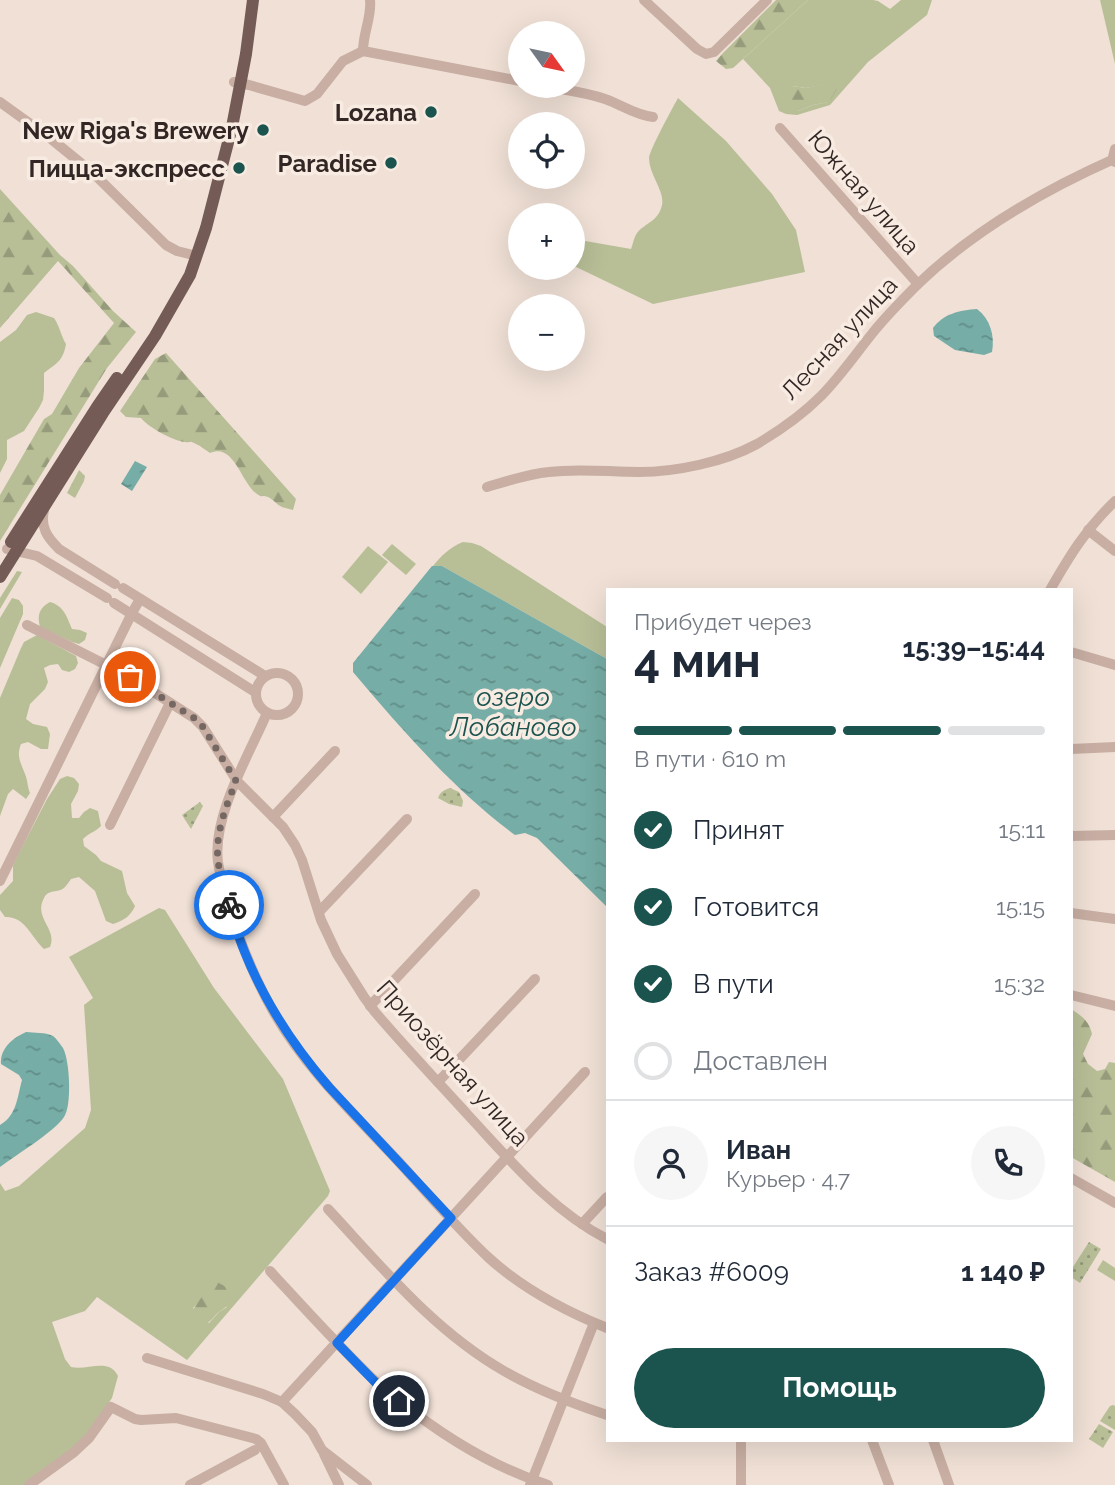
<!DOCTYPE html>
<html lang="ru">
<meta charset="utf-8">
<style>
:root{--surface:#fff;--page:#f6f6f7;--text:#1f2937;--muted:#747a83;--line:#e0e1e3;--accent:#1b534e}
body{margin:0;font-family:Raleway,sans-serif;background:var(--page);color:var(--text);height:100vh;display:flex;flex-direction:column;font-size:26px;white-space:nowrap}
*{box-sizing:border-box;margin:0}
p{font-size:23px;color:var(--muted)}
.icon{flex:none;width:38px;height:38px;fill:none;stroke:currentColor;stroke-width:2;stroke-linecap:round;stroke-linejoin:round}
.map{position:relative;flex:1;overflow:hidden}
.drawer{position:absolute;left:606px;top:588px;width:467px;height:854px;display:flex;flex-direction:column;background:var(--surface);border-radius:0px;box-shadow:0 7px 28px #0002}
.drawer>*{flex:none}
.needle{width:46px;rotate:123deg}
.buttons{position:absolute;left:508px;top:21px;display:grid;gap:14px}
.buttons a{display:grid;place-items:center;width:77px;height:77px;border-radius:50%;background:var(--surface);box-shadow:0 7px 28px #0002;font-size:35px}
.pin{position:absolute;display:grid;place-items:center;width:60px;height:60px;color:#fff;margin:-30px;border:4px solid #fff;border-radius:50%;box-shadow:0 2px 7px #0007}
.courier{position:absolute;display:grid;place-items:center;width:70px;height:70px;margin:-35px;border:5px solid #1a73e8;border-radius:50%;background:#fff;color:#222;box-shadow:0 2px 9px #0007}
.head em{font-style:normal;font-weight:700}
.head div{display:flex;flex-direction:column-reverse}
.head{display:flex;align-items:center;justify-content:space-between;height:119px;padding:0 28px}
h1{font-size:46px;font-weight:700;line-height:52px}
.bar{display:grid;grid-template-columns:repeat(4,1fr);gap:10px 7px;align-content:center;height:84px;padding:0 28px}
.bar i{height:9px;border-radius:5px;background:var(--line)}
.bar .active{background:var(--accent)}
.bar p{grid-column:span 4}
.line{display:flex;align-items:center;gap:18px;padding:0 28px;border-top:2px solid var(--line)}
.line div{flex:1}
.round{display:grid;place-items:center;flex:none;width:74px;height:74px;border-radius:37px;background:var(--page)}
ol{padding:0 28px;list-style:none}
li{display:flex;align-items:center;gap:21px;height:77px}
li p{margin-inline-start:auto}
li .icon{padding:7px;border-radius:50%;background:var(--accent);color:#fff;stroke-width:4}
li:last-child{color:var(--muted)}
li i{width:38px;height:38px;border:4px solid var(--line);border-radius:50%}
.primary-button{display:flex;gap:14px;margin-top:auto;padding:14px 28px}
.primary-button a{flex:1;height:80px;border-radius:42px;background:var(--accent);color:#fff;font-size:28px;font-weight:700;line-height:80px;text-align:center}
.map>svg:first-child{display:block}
.grass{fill:#b8bf97;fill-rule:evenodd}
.forest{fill:url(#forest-firs)}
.park{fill:url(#park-dots)}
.water{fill:url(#water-ripples)}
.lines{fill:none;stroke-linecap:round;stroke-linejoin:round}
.minor{stroke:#c8aea3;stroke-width:10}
.major{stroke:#755b56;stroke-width:12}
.done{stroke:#756863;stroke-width:7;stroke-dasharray:0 12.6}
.route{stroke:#1a73e8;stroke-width:9}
.poi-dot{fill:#1b534e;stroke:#f8ebe2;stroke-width:2.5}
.labels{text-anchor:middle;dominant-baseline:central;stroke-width:7;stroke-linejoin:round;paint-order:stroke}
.poi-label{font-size:24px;font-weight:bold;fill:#332725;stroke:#f8ebe2;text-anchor:end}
.street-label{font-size:24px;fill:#332725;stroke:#f8ebe2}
.water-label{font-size:26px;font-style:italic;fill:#1b534e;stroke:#f8ebe2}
</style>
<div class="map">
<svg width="1115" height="1485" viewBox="0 0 1115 1485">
<defs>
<pattern id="forest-firs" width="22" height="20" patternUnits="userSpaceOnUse" patternTransform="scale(1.75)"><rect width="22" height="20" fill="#b8bf97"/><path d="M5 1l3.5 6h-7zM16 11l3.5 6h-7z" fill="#969b7b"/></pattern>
<pattern id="park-dots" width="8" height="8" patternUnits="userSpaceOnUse" patternTransform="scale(1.75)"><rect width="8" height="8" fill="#b8bf97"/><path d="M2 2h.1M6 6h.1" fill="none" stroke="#969b7b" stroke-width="1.8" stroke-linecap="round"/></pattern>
<pattern id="water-ripples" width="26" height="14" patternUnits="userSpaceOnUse" patternTransform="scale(1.75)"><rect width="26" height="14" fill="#76ada6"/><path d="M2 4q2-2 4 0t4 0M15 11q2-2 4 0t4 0" fill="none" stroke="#618d87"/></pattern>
</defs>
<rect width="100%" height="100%" fill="#f0e0d6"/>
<g class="grass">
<path d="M808 0H873L878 1 890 9 901 0H932L927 15 868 62 830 105 797 115 786 114 779 111 770 88 743 59ZM833 83 828 102 813 105 798 111 792 86 806 88Z"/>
<path d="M1100 0H1115V64Z"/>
<path d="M678 98 726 141 772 194 796 230 805 272 653 304 572 265V245L574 239 631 249C633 244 634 237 637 233 646 222 658 222 662 205 665 191 649 175 649 158 650 149 672 109 678 98Z"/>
<path d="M36 312 54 318C60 327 61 336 66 344 63 361 57 363 44 373V391L43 400 39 408 24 431 7 440V459L0 473V342L16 330 27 315Z"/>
<path d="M463 542 472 543 481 546 607 627V659L442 566H433C441 556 450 547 463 542Z"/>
<path d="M392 544 416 564 406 575 382 555Z"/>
<path d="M368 546 388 562 361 594 342 577Z"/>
<path d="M12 598 19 600 23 606V614L0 668V618Z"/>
<path d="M50 602C64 606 67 617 72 629L80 630 87 633 85 640 79 644 72 642 40 627C37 615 39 608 50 602Z"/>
<path d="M37 635 76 656 78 663 75 669 69 672 62 670 58 664 50 665 44 668 48 682 45 689 30 704 26 719 33 724 47 727 50 734 48 749H41L28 742 21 744C16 757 21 763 25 774 28 781 27 786 30 793L26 799 13 789 8 794 0 816V698L21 648 24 642Z"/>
<path d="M67 776 74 778 79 784 78 791 71 804 72 818H79L84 812 90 808 98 811 101 826C95 832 89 833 83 839L84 846 96 855 101 861 122 871 127 893 135 906C131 916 123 921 113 924L106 921 95 891 79 877 71 879C69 882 67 885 64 888 58 893 48 889 44 898 33 918 58 929 50 947L44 949C31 937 25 916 5 917L0 910V895L13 881V866L17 857 47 799 60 779Z"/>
<path d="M159 908 165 910 214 988 283 1079 330 1191 328 1196 187 1360 97 1297 85 1311 52 1322 65 1359 71 1367C87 1371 109 1357 118 1376L112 1398 91 1429 76 1445 27 1485H0V1183L5 1191 19 1186 85 1128 91 1110 84 1005 93 998 69 957ZM204 1297 227 1307 219 1312 209 1323 193 1308Z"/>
<path d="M1103 1260 1115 1268V1281L1097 1270Z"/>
</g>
<g class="forest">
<path d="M776 0H808L733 68 726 69 716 61 723 53Z"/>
<path d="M833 82 837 89 829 102 813 105 798 111 784 109 777 95 792 86 806 88Z"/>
<path d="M0 189 60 255 73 266 113 311 136 332 107 368 0 541V495L44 419 52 414 79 368 114 323 58 261 0 328Z"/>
<path d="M166 353 296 499 293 510C289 509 285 508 282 507 277 505 273 499 268 497 259 494 265 499 257 494 241 483 234 442 210 453 205 450 201 446 196 444 187 440 194 443 185 442 173 441 148 427 141 418L126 417 120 411 155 359Z"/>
<path d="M79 470 85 476 84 481 75 498 67 493Z"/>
<path d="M17 571 22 572 0 609V598Z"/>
<path d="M1071 1009C1082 1016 1089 1021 1092 1034L1083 1054 1088 1064 1097 1071 1105 1069 1109 1062 1115 1063V1182L1071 1157Z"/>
<path d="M217 1282 230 1289 234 1293C232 1304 227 1306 219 1312 213 1317 212 1321 205 1324L194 1317 192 1313C195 1304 209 1287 217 1282Z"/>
</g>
<g class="park">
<path d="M450 788 459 792 463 801 462 807 449 804 438 798C440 792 444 790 450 788Z"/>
<path d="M200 802 203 806 191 829 182 815Z"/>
<path d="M1089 1242 1101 1249 1080 1283 1071 1277V1270Z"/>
<path d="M1113 1405 1115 1406V1430L1100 1421 1110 1406Z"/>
<path d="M1099 1424 1113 1432 1103 1448 1089 1439Z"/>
</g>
<g class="water">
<path d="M977 309C990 319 995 335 992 352L984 355 955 350 934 336 933 328C943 314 960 310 977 309Z"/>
<path d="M135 461 147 467 132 491 121 484Z"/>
<path d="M432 566H442L607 659V907L537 838 525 833 515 835C455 791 401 729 353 672V663Z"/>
<path d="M26 1032C34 1033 45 1032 53 1036 56 1038 61 1045 63 1048 70 1061 72 1106 64 1117 54 1132 16 1155 0 1167V1125C17 1115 17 1098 22 1080L19 1075 1 1064C0 1048 13 1038 26 1032Z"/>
</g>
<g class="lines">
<g class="minor">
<path d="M370 0C372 16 363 33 363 51L520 81"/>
<path d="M644 0 697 49 706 54 714 52 767 0"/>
<path d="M234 82 249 85 305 101 317 94 343 61 363 51"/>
<path d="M543 86C564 90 585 92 605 99 622 105 635 115 653 117"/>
<path d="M0 102 50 138 93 173 166 245 177 251 197 256"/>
<path d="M780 128 918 284"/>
<path d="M1115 149 1113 157 1115 162"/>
<path d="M487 487C507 481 528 474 549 472 579 468 609 472 639 472 676 472 724 462 757 444 779 431 803 414 821 396 839 378 855 355 871 335 885 317 902 300 918 284 974 230 1042 191 1114 159"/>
<path d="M44 510C40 527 47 537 59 549L115 584"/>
<path d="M1088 530 1115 551"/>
<path d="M7 549 37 556 107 598"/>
<path d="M123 588 265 676"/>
<path d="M1050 590C1070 555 1086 529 1115 501"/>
<path d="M114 603 255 692"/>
<path d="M27 625 130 677 194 718 203 727 237 781 283 827 295 845 302 860 321 920 337 954 364 997 375 1012C405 1047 437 1081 468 1115 510 1160 552 1211 607 1239"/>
<path d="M1071 652 1115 665"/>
<circle cx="277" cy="694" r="21"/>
<path d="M267 713C249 755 212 816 218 862 222 888 231 914 240 939 249 963 260 988 273 1011 305 1068 354 1114 398 1161 428 1194 457 1228 489 1258 523 1289 565 1311 607 1328"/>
<path d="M1071 749 1115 747"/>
<path d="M273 817 335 751"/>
<path d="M110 825 170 703"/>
<path d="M1071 836 1115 835"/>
<path d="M0 881 132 613 140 599"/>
<path d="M319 912 407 819"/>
<path d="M1071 913 1115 919"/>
<path d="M1071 995 1115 1006"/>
<path d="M370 1006 475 894"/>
<path d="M438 1082 535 979"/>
<path d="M1071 1178 1115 1203"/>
<path d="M328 1209C382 1267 434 1331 504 1371 537 1390 571 1403 607 1415"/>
<path d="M582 1224 607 1197"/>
<path d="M270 1271C305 1309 340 1348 378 1384 385 1392 394 1398 403 1404 446 1438 496 1468 548 1485"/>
<path d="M147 1358 263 1394 282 1402 295 1414 312 1432 322 1450 367 1485"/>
<path d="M282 1402 585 1072"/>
<path d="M741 1440V1485"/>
<path d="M872 1440 889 1485"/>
<path d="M933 1440 949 1485"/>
<path d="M324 1454 339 1485"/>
<path d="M29 1485 73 1453 89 1438 111 1407 135 1419 141 1420 176 1418 256 1439 261 1443 284 1485"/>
<path d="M190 1485 255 1450"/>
<path d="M530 1485 594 1323"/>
</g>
<g class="major">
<path d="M11 542 97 407 117 378"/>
<path d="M0 577 103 413 155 336 190 275 206 228 232 127 246 54 253 0"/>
</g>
</g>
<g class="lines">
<path class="done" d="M130 677 194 718 203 727 236 781C226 807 215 833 218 861 220 876 225 891 229 905"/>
<path class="route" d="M229 905C247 973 283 1034 329 1087L451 1218 337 1343 379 1386 399 1401"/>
</g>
<g class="poi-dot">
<circle cx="431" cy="112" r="7"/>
<circle cx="263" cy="130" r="7"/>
<circle cx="391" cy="163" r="7"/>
<circle cx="239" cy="168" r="7"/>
</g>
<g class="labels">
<g class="poi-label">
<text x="417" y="112">Lozana</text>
<text x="249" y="130">New Riga's Brewery</text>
<text x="377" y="163">Paradise</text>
<text x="225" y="168">Пицца-экспресс</text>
</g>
<g class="street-label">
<text transform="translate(864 192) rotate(49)">Южная улица</text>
<text transform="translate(839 338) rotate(-47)">Лесная улица</text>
<text transform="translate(453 1063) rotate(48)">Приозёрная улица</text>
</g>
<g class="water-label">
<text x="513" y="697">озеро<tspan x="513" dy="30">Лобаново</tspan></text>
</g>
</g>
</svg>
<div class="buttons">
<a><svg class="needle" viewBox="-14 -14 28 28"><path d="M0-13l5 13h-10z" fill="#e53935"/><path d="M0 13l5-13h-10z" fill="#747a83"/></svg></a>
<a><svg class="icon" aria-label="locate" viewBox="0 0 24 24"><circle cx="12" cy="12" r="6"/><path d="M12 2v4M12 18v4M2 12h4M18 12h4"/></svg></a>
<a>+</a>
<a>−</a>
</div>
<div class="pin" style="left:130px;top:677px;background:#ea580c"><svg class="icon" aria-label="bag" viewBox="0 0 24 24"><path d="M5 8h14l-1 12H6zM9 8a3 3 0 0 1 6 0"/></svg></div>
<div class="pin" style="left:399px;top:1401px;background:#1f2937"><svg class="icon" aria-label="home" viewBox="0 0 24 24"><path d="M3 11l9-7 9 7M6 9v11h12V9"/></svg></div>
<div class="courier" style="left:229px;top:905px"><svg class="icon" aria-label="bike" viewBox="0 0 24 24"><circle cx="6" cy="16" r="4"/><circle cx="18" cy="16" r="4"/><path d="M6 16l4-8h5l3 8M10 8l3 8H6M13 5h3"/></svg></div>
<section class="drawer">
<div class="head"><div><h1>4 мин</h1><p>Прибудет через</p></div><em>15:39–15:44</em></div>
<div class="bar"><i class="active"></i><i class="active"></i><i class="active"></i><i></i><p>В пути · 610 m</p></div>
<ol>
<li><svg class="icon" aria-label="check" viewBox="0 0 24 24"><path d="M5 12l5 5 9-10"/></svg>Принят<p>15:11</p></li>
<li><svg class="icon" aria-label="check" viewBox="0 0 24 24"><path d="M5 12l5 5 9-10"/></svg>Готовится<p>15:15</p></li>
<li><svg class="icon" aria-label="check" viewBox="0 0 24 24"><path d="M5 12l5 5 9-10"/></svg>В пути<p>15:32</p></li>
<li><i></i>Доставлен</li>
</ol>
<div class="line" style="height:126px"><a class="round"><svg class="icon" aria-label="person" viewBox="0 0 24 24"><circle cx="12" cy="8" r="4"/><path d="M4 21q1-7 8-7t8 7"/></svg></a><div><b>Иван</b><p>Курьер · 4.7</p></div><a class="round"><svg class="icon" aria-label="phone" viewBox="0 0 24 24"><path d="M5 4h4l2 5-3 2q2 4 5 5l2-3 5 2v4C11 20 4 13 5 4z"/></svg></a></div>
<div class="line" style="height:91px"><div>Заказ #6009</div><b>1 140 ₽</b></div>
<div class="primary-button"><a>Помощь</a></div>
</section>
</div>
